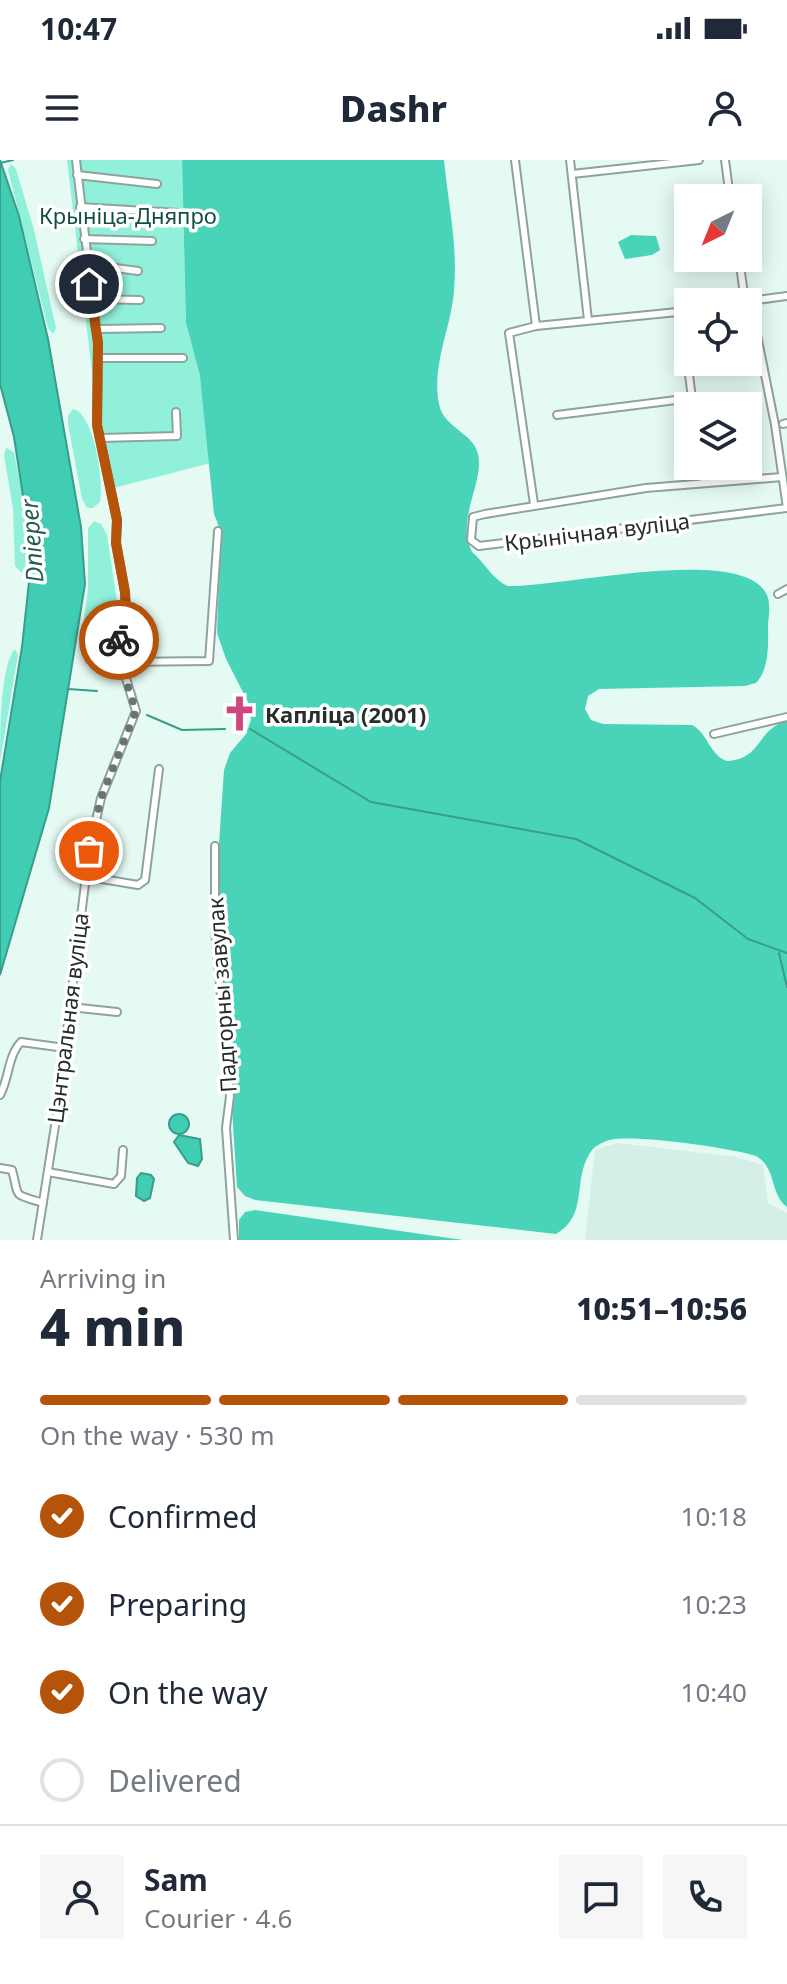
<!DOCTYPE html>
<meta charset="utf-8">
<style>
:root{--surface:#fff;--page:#f6f6f7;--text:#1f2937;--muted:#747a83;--line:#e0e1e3;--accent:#b45309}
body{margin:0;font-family:"Noto Sans",sans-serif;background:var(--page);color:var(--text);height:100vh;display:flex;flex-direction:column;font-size:30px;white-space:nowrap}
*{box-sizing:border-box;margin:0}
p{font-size:26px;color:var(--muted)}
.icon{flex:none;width:44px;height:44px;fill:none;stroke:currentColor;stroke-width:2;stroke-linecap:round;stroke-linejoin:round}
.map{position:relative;height:1080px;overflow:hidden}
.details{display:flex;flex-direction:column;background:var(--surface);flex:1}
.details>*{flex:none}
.needle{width:52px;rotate:223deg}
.fabs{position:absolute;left:674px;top:24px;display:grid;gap:16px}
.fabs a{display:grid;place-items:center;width:88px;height:88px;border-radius:0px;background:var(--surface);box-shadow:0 4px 20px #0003;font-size:40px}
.pin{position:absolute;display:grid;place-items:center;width:68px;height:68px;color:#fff;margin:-34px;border:4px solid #fff;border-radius:50%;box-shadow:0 2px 8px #0007}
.courier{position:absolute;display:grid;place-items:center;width:80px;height:80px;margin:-40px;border:6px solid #b45309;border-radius:50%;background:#fff;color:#222;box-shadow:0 2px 10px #0007}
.head em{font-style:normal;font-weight:800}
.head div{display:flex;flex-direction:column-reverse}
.head{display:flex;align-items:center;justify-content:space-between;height:136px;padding:0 40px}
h1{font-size:52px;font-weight:800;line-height:60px}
.bar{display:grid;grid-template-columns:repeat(4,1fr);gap:12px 8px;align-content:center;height:96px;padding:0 40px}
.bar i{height:10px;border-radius:6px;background:var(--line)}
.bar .active{background:var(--accent)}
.bar p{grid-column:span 4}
.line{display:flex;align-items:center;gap:20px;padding:0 40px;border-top:2px solid var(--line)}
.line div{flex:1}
.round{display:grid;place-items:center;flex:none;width:84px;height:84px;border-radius:0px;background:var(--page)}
ol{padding:0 40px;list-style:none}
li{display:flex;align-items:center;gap:24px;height:88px}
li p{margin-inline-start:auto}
li .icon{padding:8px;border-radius:50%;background:var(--accent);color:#fff;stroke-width:4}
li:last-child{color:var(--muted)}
li i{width:44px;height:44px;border:4px solid var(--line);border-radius:50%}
.status{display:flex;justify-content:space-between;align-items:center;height:56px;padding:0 40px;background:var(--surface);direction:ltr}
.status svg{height:22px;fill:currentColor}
header{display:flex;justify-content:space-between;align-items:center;height:104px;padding:0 40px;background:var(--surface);font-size:36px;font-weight:800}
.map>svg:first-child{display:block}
.built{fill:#d3efe7}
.green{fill:#90f0da}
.forest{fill:#49d4b9}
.water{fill:#40cdb3;stroke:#389d8a;stroke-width:2}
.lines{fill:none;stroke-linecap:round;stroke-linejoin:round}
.stream{stroke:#389d8a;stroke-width:2}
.minor-casing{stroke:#90a29d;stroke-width:10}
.minor{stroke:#fff;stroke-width:6}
.done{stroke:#697572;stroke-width:8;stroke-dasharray:0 14.4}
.route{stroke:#b45309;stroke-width:10}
.labels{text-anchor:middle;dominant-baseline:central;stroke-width:7;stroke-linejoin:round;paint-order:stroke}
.park-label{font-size:22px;fill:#124d42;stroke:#fff}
.street-label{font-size:22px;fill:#262e2c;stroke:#fff}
.poi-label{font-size:22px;font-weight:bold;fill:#262e2c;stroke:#fff;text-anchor:start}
.water-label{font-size:24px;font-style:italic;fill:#265e53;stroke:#fff}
</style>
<div class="status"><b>10:47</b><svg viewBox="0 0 49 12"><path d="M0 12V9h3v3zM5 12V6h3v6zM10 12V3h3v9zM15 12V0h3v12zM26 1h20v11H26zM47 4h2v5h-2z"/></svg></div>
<header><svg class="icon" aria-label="menu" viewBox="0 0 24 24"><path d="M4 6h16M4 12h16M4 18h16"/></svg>Dashr<svg class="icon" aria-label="person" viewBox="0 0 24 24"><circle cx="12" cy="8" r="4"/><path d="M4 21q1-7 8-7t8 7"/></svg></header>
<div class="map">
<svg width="787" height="1080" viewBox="0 0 787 1080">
<rect width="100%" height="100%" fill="#e6faf4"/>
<path class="built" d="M617 983 737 997 763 1005 768 1043 787 1053V1080H585L595 990Z"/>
<g class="green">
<path d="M67 0H182L186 163 200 216 211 303 106 330Z"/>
<path d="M11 4 16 9 34 70 56 168 53 174 48 168 8 10Z"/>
<path d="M73 249C94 253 104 322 100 342L93 348H87L82 339 68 264V256Z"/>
<path d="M6 288 14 292C19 318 37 393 24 415L15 406 13 349 4 295Z"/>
<path d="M94 361 101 364 107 375 118 448C116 464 105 490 88 494L80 486 81 480 88 429V368Z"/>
<path d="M15 489 18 495 0 601C0 577 0 504 15 489Z"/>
</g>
<g class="forest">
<path d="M182 0H444C448 42 458 87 454 129 452 167 431 205 439 244 444 271 479 272 479 302 479 332 457 361 472 392 484 402 493 420 508 426 557 428 739 384 766 433 771 442 769 454 768 464 768 483 770 508 756 523L745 526 599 529 588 536 585 549 591 560 603 564 692 565C709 574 709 595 727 601 763 599 756 569 787 561V1047C769 1033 777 1008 756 996 731 988 634 974 610 980 602 982 594 986 590 993 572 1021 589 1055 556 1074L255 1040 245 1036 237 1027 217 713 224 610 230 593 246 574 251 560 249 544 226 499 217 473 221 372 214 354 200 216 186 163Z"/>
<path d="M631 75 656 76 660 90 652 95 625 99 618 82Z"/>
<path d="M255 1050 463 1080H239V1060L245 1052Z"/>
</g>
<g class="water">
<path d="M0 0 19 56 48 179 81 367 85 424 49 648 0 815V621L22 487 32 394 14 277 0 224Z"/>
<circle cx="179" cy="964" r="10"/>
<path d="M179 975 200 979 202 999 198 1006 188 1003 174 982Z"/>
<path d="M141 1013 151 1015 154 1019 150 1038 144 1041 136 1036 137 1018Z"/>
</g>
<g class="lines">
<g class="stream">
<path d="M0 3 13 0"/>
<path d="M68 529 97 531"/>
<path d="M147 555 182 570 225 569"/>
<path d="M250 569 371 642 576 679 695 738 748 779 787 793"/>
<path d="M779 793 787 827"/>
</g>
<defs>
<g id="minor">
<path d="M515 0 536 166"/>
<path d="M570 0 588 160"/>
<path d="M725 0 730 38"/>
<path d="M572 14 699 0"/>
<path d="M77 15 157 24"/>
<path d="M80 47 178 53"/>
<path d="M84 79 152 81"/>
<path d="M739 98 745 142"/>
<path d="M86 104 138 111"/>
<path d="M91 139 140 140"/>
<path d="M742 142 787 136"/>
<path d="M748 150 755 165 775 265 787 348"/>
<path d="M681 152 693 246"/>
<path d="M97 169 161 168"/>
<path d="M99 198H183"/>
<path d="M557 255 692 238"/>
<path d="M783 264 787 263"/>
<path d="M100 278 177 276 176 252"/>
<path d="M702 306 704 322"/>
<path d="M782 317 646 328 485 354 473 357 471 380 479 386 787 348"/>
<path d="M534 344 509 173 536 166 688 151"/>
<path d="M778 434 787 429"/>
<path d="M121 502 209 501 218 371"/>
<path d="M714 574 787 557"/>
<path d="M215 686V770L230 936 226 968 234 1080"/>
<path d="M84 716 138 725 145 720 159 609"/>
<path d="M70 847 117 852"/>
<path d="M0 935C9 919 8 895 21 882L65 888"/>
<path d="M0 1008 12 1010C20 1039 11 1033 43 1043"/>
<path d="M48 1012 114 1024 121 1016 123 990"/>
<path d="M37 1080 57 953 89 691 101 638 136 551 121 502 119 478 126 455 125 432 116 383 117 360 97 265 98 183 76 0"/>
</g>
</defs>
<use href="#minor" class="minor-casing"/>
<use href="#minor" class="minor"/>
</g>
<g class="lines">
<path class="done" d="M89 691 101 638 136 551 122 509 119 480"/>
<path class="route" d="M89 124 98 183 97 265 117 360 116 383 125 432 126 455 119 480"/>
</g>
<defs>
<symbol id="church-bare" viewBox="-9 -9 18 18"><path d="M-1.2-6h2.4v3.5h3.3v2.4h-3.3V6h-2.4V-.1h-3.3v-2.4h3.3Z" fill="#ce4580" stroke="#fff" stroke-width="2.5" paint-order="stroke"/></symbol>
</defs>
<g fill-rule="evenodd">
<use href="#church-bare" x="214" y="528" width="51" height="51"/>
</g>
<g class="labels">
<g class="park-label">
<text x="128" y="55">Крыніца-Дняпро</text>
</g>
<g class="street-label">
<text transform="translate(597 371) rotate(-7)">Крынічная вуліца</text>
<text transform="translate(221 835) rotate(-94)">Падгорны завулак</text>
<text transform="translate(67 858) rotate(-83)">Цэнтральная вуліца</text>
</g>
<g class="poi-label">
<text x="265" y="554">Капліца (2001)</text>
</g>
<g class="water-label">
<text transform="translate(31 381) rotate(-94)">Dnieper</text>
</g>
</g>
</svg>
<div class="fabs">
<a><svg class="needle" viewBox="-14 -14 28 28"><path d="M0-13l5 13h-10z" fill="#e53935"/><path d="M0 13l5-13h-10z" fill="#747a83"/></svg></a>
<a><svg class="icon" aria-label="locate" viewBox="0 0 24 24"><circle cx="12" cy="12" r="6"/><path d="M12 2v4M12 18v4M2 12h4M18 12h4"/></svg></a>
<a><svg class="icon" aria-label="layers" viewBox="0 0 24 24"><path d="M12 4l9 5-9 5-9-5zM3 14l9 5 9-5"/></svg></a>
</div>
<div class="pin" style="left:89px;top:691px;background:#ea580c"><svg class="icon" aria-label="bag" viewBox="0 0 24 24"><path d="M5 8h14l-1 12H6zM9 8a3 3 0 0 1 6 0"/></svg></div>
<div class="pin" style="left:89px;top:124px;background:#1f2937"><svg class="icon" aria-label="home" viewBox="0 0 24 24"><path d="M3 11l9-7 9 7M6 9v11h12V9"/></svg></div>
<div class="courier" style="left:119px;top:480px"><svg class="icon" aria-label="bike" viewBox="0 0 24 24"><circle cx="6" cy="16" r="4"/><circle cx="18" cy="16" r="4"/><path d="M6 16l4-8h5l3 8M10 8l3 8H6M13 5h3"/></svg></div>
</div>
<section class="details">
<div class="head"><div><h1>4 min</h1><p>Arriving in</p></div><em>10:51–10:56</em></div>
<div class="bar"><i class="active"></i><i class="active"></i><i class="active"></i><i></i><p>On the way · 530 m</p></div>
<ol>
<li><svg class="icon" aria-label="check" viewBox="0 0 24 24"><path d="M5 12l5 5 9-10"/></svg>Confirmed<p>10:18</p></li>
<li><svg class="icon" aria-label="check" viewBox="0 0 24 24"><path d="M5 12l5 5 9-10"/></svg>Preparing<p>10:23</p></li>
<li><svg class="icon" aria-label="check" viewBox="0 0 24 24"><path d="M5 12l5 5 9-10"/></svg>On the way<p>10:40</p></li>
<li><i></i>Delivered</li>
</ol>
<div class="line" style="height:144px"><a class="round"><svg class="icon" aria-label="person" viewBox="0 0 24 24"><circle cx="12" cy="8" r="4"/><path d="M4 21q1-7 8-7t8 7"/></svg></a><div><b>Sam</b><p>Courier · 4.6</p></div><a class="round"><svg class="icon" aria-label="chat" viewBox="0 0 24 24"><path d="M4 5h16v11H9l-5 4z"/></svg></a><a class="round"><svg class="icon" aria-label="phone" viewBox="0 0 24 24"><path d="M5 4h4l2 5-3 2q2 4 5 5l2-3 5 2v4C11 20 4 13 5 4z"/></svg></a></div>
</section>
